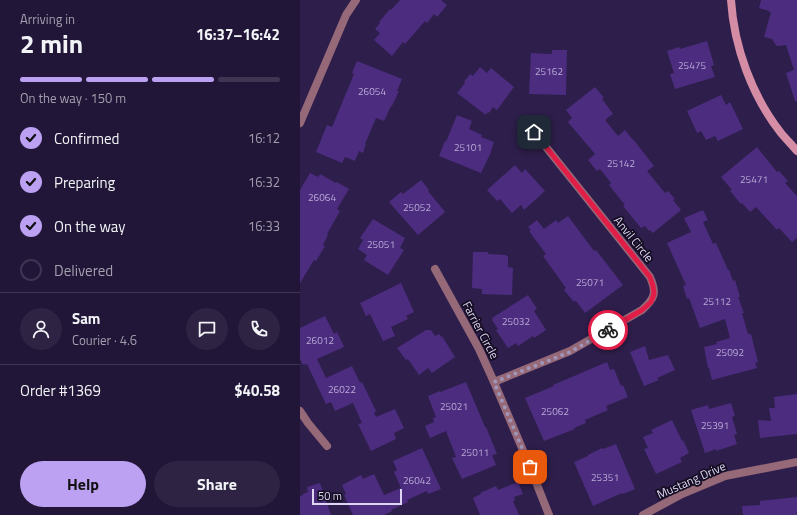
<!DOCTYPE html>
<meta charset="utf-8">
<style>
:root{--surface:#221638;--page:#2e2343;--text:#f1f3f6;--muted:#a29fae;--line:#3f3553;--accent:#bca0f2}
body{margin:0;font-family:"Titillium Web",sans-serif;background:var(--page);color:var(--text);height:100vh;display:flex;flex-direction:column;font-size:15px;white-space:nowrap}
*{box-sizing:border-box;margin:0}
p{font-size:13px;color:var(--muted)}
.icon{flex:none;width:22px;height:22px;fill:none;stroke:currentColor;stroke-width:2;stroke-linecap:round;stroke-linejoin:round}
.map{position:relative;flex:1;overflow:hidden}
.side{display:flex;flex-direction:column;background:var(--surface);width:300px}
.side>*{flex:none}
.scale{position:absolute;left:12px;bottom:10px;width:90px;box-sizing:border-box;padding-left:4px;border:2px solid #ded7f4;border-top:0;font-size:11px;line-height:14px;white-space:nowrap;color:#ded7f4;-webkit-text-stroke:3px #140d21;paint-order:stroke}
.pin{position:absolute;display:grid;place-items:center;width:34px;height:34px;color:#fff;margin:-17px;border-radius:8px;box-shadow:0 2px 6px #0006}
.courier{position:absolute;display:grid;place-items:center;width:40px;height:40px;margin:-20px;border:3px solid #e11d48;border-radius:50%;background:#fff;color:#222;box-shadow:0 1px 5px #0007}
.headline em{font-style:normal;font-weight:700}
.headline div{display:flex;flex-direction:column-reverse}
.headline{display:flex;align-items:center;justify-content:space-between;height:68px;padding:0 20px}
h1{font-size:26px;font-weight:700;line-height:30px}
.bar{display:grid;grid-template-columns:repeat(4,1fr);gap:6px 4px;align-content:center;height:48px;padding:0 20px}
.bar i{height:5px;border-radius:3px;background:var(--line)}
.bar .on{background:var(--accent)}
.bar p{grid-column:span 4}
.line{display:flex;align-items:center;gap:10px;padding:0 20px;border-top:1px solid var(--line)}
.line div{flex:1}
.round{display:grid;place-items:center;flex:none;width:42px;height:42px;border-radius:21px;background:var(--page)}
ol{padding:0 20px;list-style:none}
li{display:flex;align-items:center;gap:12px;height:44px}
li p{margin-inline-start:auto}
li .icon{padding:4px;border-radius:50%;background:var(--accent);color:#111;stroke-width:4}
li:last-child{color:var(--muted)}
li i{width:22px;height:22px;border:2px solid var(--line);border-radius:50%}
.primary-button{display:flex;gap:8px;margin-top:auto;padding:8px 20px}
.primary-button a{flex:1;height:46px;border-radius:24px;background:var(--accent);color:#111;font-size:16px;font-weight:700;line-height:46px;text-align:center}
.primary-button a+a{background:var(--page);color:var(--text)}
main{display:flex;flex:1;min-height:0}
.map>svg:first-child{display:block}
.building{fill:#4c2c7f}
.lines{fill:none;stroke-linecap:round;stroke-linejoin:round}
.street{stroke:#966978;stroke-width:8}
.secondary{stroke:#d48da5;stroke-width:8}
.done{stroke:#a096b9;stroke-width:4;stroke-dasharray:0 7.2}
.route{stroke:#e11d48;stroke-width:5}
.labels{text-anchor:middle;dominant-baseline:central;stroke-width:3.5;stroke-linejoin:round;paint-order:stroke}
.number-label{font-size:10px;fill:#baacd7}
.street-label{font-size:12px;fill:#ded7f4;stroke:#140d21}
</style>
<main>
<section class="side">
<div class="headline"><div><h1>2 min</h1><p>Arriving in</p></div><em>16:37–16:42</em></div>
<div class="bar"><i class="on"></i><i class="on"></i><i class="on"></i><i></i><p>On the way · 150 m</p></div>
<ol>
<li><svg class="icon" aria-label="check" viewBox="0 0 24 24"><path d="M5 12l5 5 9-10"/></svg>Confirmed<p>16:12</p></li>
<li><svg class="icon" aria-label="check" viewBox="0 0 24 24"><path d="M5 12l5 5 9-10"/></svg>Preparing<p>16:32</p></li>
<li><svg class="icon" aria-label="check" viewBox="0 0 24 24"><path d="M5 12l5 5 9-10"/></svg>On the way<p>16:33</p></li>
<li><i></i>Delivered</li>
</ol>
<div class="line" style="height:72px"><a class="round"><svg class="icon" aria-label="person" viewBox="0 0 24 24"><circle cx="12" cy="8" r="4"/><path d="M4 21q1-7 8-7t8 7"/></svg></a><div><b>Sam</b><p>Courier · 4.6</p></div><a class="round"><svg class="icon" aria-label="chat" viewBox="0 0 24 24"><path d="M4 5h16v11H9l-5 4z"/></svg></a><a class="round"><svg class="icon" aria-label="phone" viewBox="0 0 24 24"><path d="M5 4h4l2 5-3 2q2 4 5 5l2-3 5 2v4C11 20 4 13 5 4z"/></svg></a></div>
<div class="line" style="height:52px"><div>Order #1369</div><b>$40.58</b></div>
<div class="primary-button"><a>Help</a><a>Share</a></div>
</section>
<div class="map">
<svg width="497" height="515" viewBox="0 0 497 515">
<rect width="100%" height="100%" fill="#2e1e4b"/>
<g class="building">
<path d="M100 0H141L147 5 137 17 134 14 127 23 125 21 105 44 103 42 92 56 74 40 80 33 75 29 80 23 79 22 90 9 91 10Z"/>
<path d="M461 0H497V101H495L486 73 494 70 486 45 479 46H477L475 44 472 39 464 37 471 12H469V11L459 8Z"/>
<path d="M407 41 414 65 411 66 415 77 375 89 370 74 374 73 367 51 379 47 380 49Z"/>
<path d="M252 50H267L266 95 229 94 231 53 252 54Z"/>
<path d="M57 61 102 79 97 91H99L92 106H91L84 121 76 118 65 144H66L63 153 59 151 55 161 45 157 42 163 16 152 27 125 32 127 54 74 52 73Z"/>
<path d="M180 67 187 73 191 68 214 87 197 110 193 107 189 113 188 112 186 115 157 93 165 83 164 82 170 74 173 76Z"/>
<path d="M295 87 304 98 302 99 313 114 305 120 318 136 325 130 333 140V139L354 166 347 171 365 193 368 191 375 199 373 200 381 210 353 233 350 230 349 231 345 226 341 228 323 206 325 205 309 185 311 183 300 169 297 171 288 160 295 154 268 122 272 118 266 110Z"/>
<path d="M421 95 426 105 430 102 443 129 418 141 415 136 406 140 401 131 397 133 387 111Z"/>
<path d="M157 115 172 121 169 129 182 135 181 137 194 142 191 151V152L181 173 139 156 145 141 146 142Z"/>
<path d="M457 147 477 172 479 171 488 181 485 183 497 196V238L492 242 479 228 477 230 456 207 450 212 442 203 441 204 430 191 432 190 421 177Z"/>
<path d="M215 165 222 173 225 169 245 191 224 210 221 205 212 213 200 199 197 201 187 190Z"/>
<path d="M10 173 18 177 20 174 36 183 37 182 49 189 37 209 40 211 27 234 28 235 23 245 25 246 16 261 14 260 0 283V190Z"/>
<path d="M121 180 129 190 128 191 145 212 118 235 89 202 101 192 103 194Z"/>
<path d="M403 210 408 220 403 222 413 244 416 243 428 270H429L433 281 435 280 440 297H438L444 313H442L448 334H451L458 362 455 363 457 368 412 380 409 368H408L404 347 417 344 416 342 430 338 425 319 400 328 389 298 387 299 383 286 386 285 367 243 391 232 384 218Z"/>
<path d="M268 216 294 251 296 250 323 285 285 313 276 301 274 302 264 290 266 288 243 256 246 254 229 231 231 230 228 227 237 220 244 229 256 220 258 223Z"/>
<path d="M73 219 105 238 100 248 104 250 88 275 64 260 67 255 58 249 63 240 60 238Z"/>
<path d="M173 252H188V254L206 255V256H208V267L213 268 212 295 182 294V289L172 288Z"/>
<path d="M101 283 114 312 106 316 108 319 91 327 95 336 83 341 70 314 66 316 60 303Z"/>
<path d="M228 295 237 309 234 311 246 330 234 338 233 336 218 346 216 343 208 348 196 330 198 329 192 320 193 319 192 318Z"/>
<path d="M25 316 34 334 37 332 44 347 17 359 26 378 52 366 60 383 62 382 76 411 74 413 76 417 95 409 104 428 94 433 96 439 71 451 58 424 62 423 53 403 35 411 31 402 26 404 7 364 3 365 0 359V328Z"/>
<path d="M126 330H131L135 336 139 334 141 337 142 336 155 357 132 373 128 368 119 375 108 359 106 360 97 348Z"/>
<path d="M345 346 349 360 368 355 375 370 357 378 359 380 344 386 330 352Z"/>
<path d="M307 362 310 370 314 369 321 386 323 385 328 397 306 406 308 410 285 420 286 423 274 428 275 429 244 441 225 398 254 386 253 385Z"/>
<path d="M166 382 185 427H186L197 454 192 455 196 465 162 479 152 458 156 457 146 431 130 438 125 426 134 422 133 418 136 417 128 396 140 391V392Z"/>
<path d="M497 394V434L460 438 458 420 471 421 469 408H475L474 397Z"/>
<path d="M431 403 435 416 432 417 437 434 434 435 437 444 416 451V449L405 453 404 450 391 410 408 405 409 409Z"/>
<path d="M372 420 382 441 383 440 389 453 380 458 382 462 356 474 344 449 348 448 343 437 353 433 351 430Z"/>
<path d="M316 444 335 489 323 494 322 493 293 506 274 462 288 456V455L302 448 303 449Z"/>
<path d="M122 448 141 489 128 494 127 491 107 500 108 502 91 510 92 511 84 515H53L44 495 46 494 42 485 61 475 63 479 74 474 84 495 101 488 94 472 97 470 93 461Z"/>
<path d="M218 482 223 494 214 497 215 500 213 501 219 515H180L173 498 181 494 180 493 196 486 198 490Z"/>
<path d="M20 483 31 515H0V496L3 495V494L8 492 7 487Z"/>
<path d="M497 497V515H443L442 506 460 505V501Z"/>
</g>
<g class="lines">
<g class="street">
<path d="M0 123 46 15 56 0"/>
<path d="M135 269 179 349 194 382 230 467 249 515"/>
<path d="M194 382 270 351 342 310C355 298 357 293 350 277L234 132"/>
<path d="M0 411 8 423 27 446"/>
<path d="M343 515 382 494 425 476 497 462"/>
</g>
<path class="secondary" d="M431 0C434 47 452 96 481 133 486 139 492 145 497 151"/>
</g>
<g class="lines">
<path class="done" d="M230 467 194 382 270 352 308 330"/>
<path class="route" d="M234 132 350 277 353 286 354 294 351 302 342 310 308 330"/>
</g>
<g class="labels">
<g class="number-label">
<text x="392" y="65">25475</text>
<text x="249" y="71">25162</text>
<text x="72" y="91">26054</text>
<text x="168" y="147">25101</text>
<text x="321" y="163">25142</text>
<text x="454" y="179">25471</text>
<text x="22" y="197">26064</text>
<text x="117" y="207">25052</text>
<text x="81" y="244">25051</text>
<text x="290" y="282">25071</text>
<text x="417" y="301">25112</text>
<text x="216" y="321">25032</text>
<text x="20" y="340">26012</text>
<text x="430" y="352">25092</text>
<text x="42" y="389">26022</text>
<text x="154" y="406">25021</text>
<text x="255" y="411">25062</text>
<text x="415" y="425">25391</text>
<text x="175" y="452">25011</text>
<text x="305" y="477">25351</text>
<text x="117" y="480">26042</text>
</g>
<g class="street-label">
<text transform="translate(334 239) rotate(51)">Anvil Circle</text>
<text transform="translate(181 330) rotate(62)">Farrier Circle</text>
<text transform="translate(391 480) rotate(-24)">Mustang Drive</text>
</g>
</g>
</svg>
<div class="scale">50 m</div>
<div class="pin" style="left:230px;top:467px;background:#ea580c"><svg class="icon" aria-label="bag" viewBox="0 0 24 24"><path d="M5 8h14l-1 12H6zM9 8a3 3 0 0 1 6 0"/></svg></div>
<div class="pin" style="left:234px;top:132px;background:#1f2937"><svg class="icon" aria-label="home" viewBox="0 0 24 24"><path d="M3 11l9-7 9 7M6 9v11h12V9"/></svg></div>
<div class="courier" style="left:308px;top:330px"><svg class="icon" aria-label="bike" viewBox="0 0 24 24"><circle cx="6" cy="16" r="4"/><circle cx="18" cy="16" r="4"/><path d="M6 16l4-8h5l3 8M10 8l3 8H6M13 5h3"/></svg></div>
</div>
</main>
